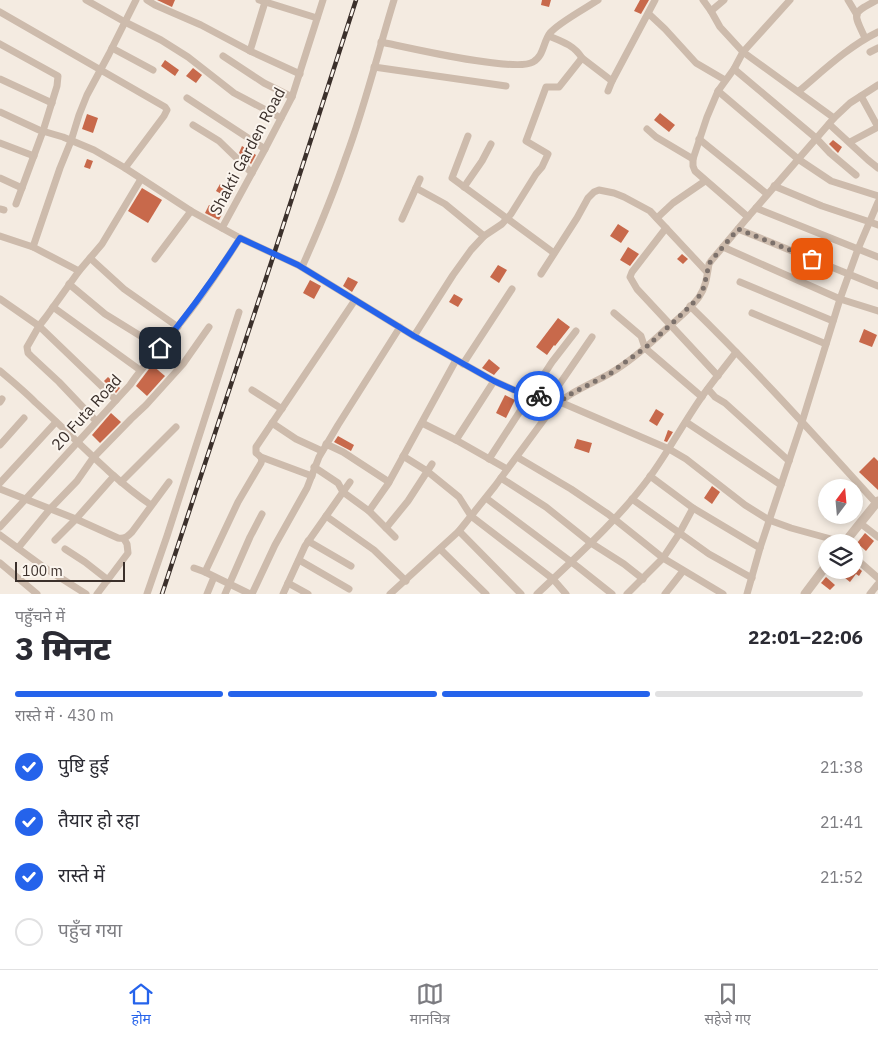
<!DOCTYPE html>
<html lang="hi">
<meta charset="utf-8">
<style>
:root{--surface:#fff;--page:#f2f2f3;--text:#2b2b33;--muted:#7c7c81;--line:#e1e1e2;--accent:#2563eb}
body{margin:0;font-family:"IBM Plex Sans","Noto Sans Devanagari",sans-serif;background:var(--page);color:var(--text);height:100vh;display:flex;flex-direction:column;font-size:19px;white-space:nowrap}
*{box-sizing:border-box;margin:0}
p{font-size:16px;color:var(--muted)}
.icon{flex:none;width:28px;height:28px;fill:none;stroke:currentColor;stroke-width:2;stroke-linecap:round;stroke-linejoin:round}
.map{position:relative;height:594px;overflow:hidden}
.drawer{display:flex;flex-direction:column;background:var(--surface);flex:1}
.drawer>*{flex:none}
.needle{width:32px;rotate:16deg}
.buttons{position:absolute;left:818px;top:479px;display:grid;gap:10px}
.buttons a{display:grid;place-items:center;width:45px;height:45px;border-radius:50%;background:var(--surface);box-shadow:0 2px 8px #0003;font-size:25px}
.scale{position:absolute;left:15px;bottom:12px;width:110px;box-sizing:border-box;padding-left:5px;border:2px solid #3b302b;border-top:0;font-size:14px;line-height:18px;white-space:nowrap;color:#3b302b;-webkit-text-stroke:4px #fbf5ee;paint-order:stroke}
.pin{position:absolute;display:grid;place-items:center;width:42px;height:42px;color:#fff;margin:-21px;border-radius:10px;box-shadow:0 2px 8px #0006}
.courier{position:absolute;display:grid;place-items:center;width:50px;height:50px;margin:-25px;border:4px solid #2563eb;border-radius:50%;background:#fff;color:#222;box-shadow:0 1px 6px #0007}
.headline em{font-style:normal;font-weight:800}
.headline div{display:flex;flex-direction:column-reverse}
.headline{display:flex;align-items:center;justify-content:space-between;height:85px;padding:0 15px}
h1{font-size:32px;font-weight:800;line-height:38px}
.bar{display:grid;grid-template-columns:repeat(4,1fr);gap:8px 5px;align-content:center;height:60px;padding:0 15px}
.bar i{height:6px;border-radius:4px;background:var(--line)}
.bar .current{background:var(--accent)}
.bar p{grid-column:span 4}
ol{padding:0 15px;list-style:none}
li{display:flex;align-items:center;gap:15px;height:55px}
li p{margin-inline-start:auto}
li .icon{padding:5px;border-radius:50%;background:var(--accent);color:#fff;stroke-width:4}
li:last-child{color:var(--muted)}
li i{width:28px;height:28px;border:2px solid var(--line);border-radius:50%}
.dock{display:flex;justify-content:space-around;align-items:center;height:70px;border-top:1px solid var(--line);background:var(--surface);font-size:14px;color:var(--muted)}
.dock a{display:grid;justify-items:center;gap:2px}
.dock .current{color:var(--accent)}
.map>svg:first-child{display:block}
.building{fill:#c8694b}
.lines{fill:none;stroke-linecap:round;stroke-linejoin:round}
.minor{stroke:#cdbbac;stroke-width:7}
.tertiary{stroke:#cdbbac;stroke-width:9}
.rail-casing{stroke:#3b302b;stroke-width:4.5}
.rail{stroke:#fbf5ee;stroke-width:2.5;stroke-dasharray:8;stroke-linecap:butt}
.done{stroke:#7c716b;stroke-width:5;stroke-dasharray:0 9}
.route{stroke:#2563eb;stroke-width:6}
.labels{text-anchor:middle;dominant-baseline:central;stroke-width:4;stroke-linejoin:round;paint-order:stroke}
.street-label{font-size:16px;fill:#3b302b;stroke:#fbf5ee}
</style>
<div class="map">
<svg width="878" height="594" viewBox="0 0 878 594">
<rect width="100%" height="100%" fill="#f4ebe1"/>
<g class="building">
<path d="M157 0H175L172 7Z"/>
<path d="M542 0H551L549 7 541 5Z"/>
<path d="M640 0H649L641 14 634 11Z"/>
<path d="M165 60 179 70 175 76 161 66Z"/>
<path d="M193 68 202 75 196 83 186 76Z"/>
<path d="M660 113 675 125 669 132 654 120Z"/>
<path d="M87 114 98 118 93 133 82 129Z"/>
<path d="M833 140 842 147 838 153 829 144Z"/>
<path d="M242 146 256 155 251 164 239 153Z"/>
<path d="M87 159 93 161 90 169 84 167Z"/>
<path d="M220 184 234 192 230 199 216 191Z"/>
<path d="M142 188 162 200 148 223 128 211Z"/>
<path d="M209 205 223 212 219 220 205 213Z"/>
<path d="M618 224 629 231 621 243 610 236Z"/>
<path d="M628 247 639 254 630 266 620 260Z"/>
<path d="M682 254 688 259 683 264 677 259Z"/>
<path d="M498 265 507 270 499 283 490 277Z"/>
<path d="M348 277 358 282 352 292 343 286Z"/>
<path d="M310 280 321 286 314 299 303 293Z"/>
<path d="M454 294 463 299 458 307 449 302Z"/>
<path d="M558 318 570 327 555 346 554 345 547 355 536 347Z"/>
<path d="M864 329 877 335 872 347 859 342Z"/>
<path d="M489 359 500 368 494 375 482 368Z"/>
<path d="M152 365 165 376 147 396 136 386Z"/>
<path d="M108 377 120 388 116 393 104 381Z"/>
<path d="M505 395 515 400 506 418 496 413Z"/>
<path d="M656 409 664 414 657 426 649 421Z"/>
<path d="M111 413 121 422 100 443 92 435Z"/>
<path d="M668 430 673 432 667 442 664 441Z"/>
<path d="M338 436 354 445 351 451 334 442Z"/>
<path d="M577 439 592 443 589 453 574 448Z"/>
<path d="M874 457 878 461V490L859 472Z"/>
<path d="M712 486 720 492 712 504 704 498Z"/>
<path d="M865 533 874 541 866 551 857 543Z"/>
<path d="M854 564 862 571 859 576 856 574 850 582 835 570H854Z"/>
<path d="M826 577 835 585 830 590 821 583Z"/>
</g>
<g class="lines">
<g class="minor">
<path d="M86 0 125 22 161 40 188 57 234 93 281 118"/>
<path d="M147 0 155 5 201 25 250 51 300 74"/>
<path d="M259 0 317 18"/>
<path d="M703 0 711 11 720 27 743 52 834 118"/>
<path d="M790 0 743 52 734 69 718 91 707 117 693 159V166L695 171 748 217 834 118 850 103 878 85"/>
<path d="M848 0 857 15"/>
<path d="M711 11 724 0"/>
<path d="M0 12 165 107 167 110 164 116 125 168"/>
<path d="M649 14 665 29 696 63 725 80"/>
<path d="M549 36C561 41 574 45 582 58"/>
<path d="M865 38C853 12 851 14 877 0"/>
<path d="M381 42C406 47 515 73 533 62 544 56 543 42 550 33 558 23 586 8 598 0"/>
<path d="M0 44 58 76 57 86 43 131 16 204"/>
<path d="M112 48 153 70"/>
<path d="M250 51 265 2"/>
<path d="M870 52 878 48"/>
<path d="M223 56 264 83 292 97"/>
<path d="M374 67 506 86"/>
<path d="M734 69 816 138 830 153 856 175"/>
<path d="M0 79 52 103"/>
<path d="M608 91 612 81 655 0"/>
<path d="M718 91 798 159 831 181 878 196"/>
<path d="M799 91C824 70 849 46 878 32"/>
<path d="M861 96 878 127"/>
<path d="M187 98 265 149"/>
<path d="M0 112 39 130 63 137 94 150 125 168 191 211 240 238 298 265 414 336 494 381 514 390 530 395 550 398 560 402 669 449 686 459 745 505 769 520 791 528 831 539 838 542"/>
<path d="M829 124 868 160 878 168"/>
<path d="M193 125 219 141 252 173"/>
<path d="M647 129 656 137 693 159"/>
<path d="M468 136 452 178 554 253"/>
<path d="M699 139 767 194"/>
<path d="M850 142 878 127"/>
<path d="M0 143 34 156"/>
<path d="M0 178 22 188"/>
<path d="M774 186 822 206 870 222 878 225"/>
<path d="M464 187 482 161 491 144"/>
<path d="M416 188 445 204 484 236"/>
<path d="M756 208 878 257"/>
<path d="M0 209 4 210"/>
<path d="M657 218 673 203 705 181"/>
<path d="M402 219 420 179"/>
<path d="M222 228 265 149 292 97 323 0"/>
<path d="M666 228 632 272 630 277 637 289 718 376"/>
<path d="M738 229 878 286"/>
<path d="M0 236 33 247 79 271"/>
<path d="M33 247 60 168 71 141 79 115 87 95 109 54 136 0"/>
<path d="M723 247 840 299 878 311"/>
<path d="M90 258 124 289 178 327"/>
<path d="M155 259 191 211"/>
<path d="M302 267C318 231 333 195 346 157 365 106 378 52 394 0"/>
<path d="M541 274 577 218 588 198 594 192 599 190 614 193 624 197 650 211 707 272"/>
<path d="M740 282 833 321"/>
<path d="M69 284 105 314 160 348"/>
<path d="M0 299 39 326 116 400"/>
<path d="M690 306C755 369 815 436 876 503"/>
<path d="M53 307 140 370"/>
<path d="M614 313 641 336 645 348 702 397"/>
<path d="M752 313 826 344"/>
<path d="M414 336 453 275 471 250 484 236 502 224 511 214 536 174 542 167 548 154 526 141 546 87H559L582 58 612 81"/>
<path d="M463 364 512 289"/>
<path d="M0 371C12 381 24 391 35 402 74 437 108 475 151 505"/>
<path d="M708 389 715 397 725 403 789 461"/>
<path d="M252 390 282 409"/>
<path d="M550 398 592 337"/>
<path d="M0 402 2 399"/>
<path d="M96 421 59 382 31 356 28 353 27 347 39 326 46 317 79 271 102 244 141 179"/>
<path d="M686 422 781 485"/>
<path d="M272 423 296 439 322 451"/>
<path d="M422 423 456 440 507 469"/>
<path d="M456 440 494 381"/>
<path d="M326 444 343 452 389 482"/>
<path d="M0 445 24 418"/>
<path d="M403 456 427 471 459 497 471 516 553 579 566 594"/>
<path d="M261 457 312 476"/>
<path d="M517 457 571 489 608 514 663 558 723 594"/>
<path d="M489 459 552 362 576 331"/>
<path d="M314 467 338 483 343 492 369 511 395 537"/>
<path d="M650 476 693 508 760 548"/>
<path d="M501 478 546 507 591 543 624 564 643 579"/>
<path d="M121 482 176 427"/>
<path d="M0 483 56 422"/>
<path d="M0 489 76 519 118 538C125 539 127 537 132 532L169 482"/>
<path d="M486 498 578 567 612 594"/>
<path d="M632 499 709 554 752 578"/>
<path d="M369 511 388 484 456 360"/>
<path d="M326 516 374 550 406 581"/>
<path d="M860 523 878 537"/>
<path d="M0 527 130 385C144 364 163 346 178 326 201 298 221 268 240 238"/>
<path d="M386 528 408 501 432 464"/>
<path d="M459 531 521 594"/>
<path d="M0 535 45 568 86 594"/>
<path d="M55 540 76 519 114 476"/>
<path d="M308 541 351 566"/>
<path d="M18 548 50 509 77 481 93 458 131 419 146 405 183 364 209 327"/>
<path d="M65 549 85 562 108 580"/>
<path d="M440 549 486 594"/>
<path d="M854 557 878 578"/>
<path d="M299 560 349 589"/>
<path d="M0 563 37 594"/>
<path d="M194 568 205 572 250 594"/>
<path d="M205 572 238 502 261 463C263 458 260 456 256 453V447L355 300"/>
<path d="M288 583 308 594"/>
<path d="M97 594 128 553 127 544 124 539"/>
<path d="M147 594 167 536 239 312"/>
<path d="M207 594 214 577"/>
<path d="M225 594 250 537 262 514"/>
<path d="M252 594 275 545 307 488 319 457 338 425 400 327"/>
<path d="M283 594 305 546 350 482"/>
<path d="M390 594 459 531 495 486 551 410C567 393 589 385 609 374 630 362 649 345 666 329 677 320 691 308 699 297 706 287 707 276 709 264L711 261 748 217"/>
<path d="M537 594C576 557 617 521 649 478 668 452 683 424 701 398 712 382 725 367 736 352"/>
<path d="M627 594 663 558 679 534 693 508"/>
<path d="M665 594 683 571"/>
<path d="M747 594 760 548 802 422 840 299 858 249 878 202"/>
<path d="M870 594 878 584"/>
</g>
<g class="tertiary">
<path d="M845 542 878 501"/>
<path d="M805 594 826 566"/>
</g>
<defs>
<path id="rail" d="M162 594 274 254 356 0"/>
</defs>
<use href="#rail" class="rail-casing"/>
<use href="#rail" class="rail"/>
</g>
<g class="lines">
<path class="done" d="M539 396 550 398 560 402 567 396 611 373 620 366 645 348 678 318 698 298 704 287 709 264 711 261 738 229 812 259"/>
<path class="route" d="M160 348C189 313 215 277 240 238L298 265 414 336 494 381 514 390 530 395 539 396"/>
</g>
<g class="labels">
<g class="street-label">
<text transform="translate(247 151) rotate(-62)">Shakti Garden Road</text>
<text transform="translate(86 412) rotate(-48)">20 Futa Road</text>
</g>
</g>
</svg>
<div class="buttons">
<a><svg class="needle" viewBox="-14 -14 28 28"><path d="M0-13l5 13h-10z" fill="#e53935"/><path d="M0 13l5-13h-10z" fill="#7c7c81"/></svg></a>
<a><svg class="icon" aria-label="layers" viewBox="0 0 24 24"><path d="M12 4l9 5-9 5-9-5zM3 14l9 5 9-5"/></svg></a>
</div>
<div class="scale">100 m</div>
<div class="pin" style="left:812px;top:259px;background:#ea580c"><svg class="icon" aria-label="bag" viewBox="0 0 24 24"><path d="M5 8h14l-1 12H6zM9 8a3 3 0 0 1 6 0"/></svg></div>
<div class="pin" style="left:160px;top:348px;background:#1f2937"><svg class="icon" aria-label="home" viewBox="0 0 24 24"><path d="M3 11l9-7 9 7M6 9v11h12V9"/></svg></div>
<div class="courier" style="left:539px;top:396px"><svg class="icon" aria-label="bike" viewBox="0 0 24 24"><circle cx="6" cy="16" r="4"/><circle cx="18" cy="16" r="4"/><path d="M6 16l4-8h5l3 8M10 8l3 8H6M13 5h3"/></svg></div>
</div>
<section class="drawer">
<div class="headline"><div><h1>3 मिनट</h1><p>पहुँचने में</p></div><em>22:01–22:06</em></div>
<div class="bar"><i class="current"></i><i class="current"></i><i class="current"></i><i></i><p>रास्ते में · 430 m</p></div>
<ol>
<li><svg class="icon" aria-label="check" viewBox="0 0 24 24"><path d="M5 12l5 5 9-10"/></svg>पुष्टि हुई<p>21:38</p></li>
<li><svg class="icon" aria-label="check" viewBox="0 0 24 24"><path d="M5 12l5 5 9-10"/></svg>तैयार हो रहा<p>21:41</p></li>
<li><svg class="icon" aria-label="check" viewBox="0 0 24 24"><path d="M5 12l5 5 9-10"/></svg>रास्ते में<p>21:52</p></li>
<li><i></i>पहुँच गया</li>
</ol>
</section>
<nav class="dock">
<a class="current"><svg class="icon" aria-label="home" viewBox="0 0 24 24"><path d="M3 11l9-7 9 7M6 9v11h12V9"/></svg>होम</a>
<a><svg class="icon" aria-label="map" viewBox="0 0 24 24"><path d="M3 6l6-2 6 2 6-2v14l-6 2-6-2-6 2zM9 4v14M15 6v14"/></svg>मानचित्र</a>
<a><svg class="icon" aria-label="saved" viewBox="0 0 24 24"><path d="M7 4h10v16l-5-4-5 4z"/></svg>सहेजे गए</a>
</nav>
